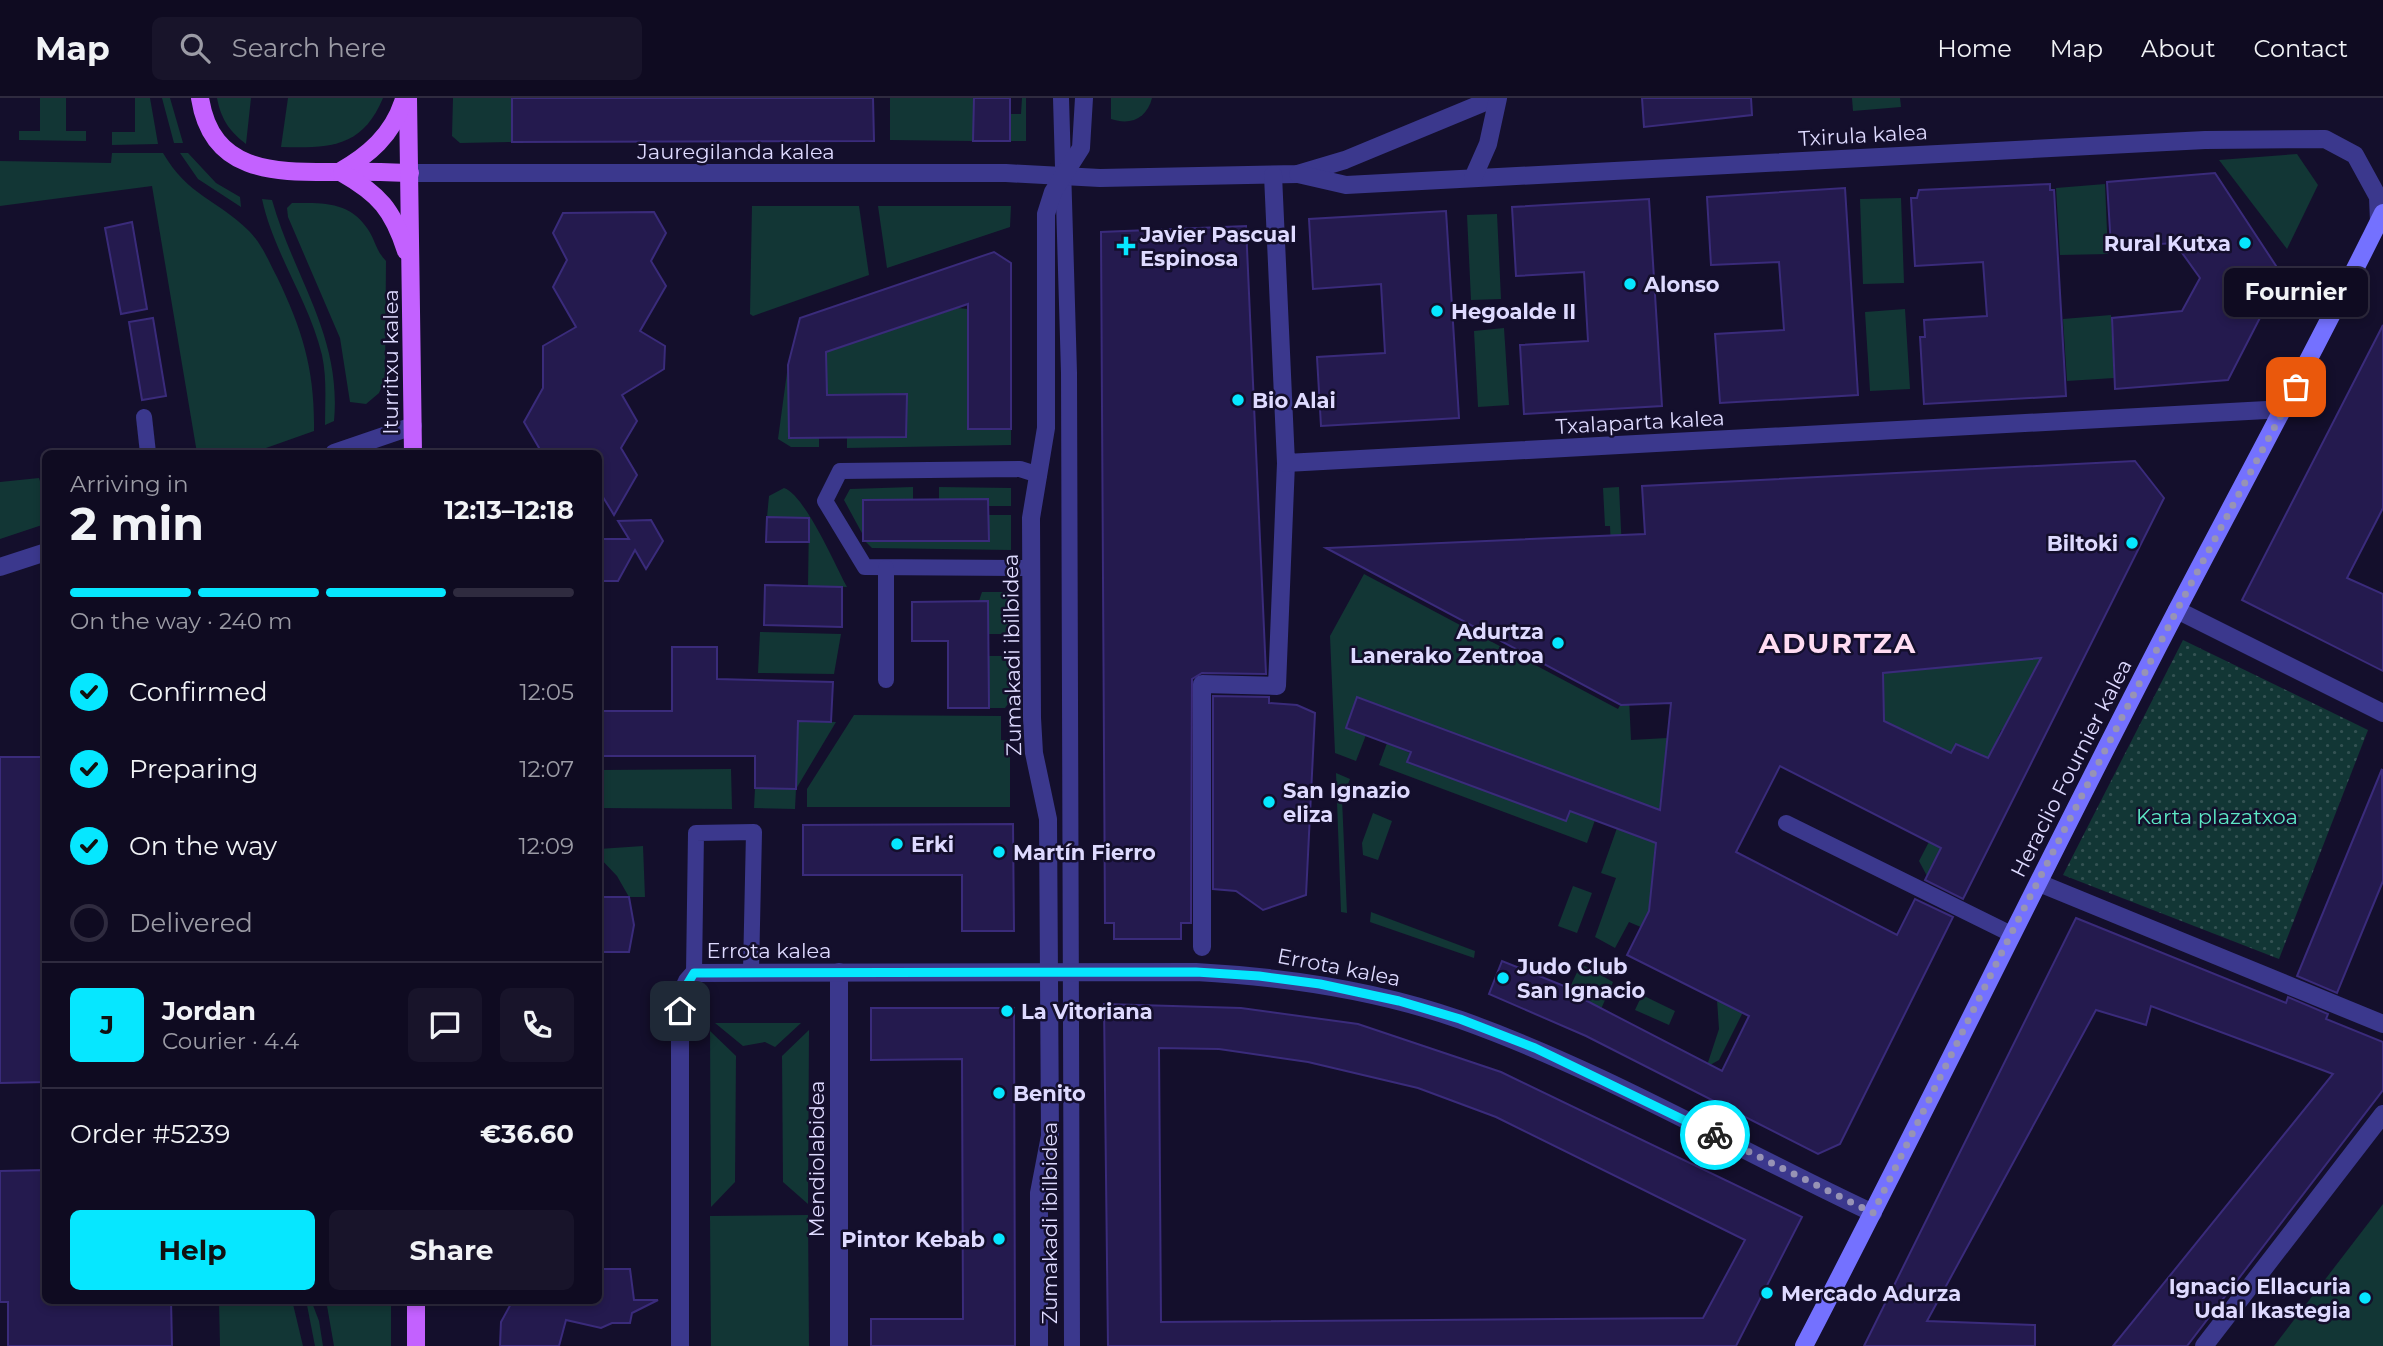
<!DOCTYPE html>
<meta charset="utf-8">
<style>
:root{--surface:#0f0b21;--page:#18142a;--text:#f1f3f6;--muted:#9b9ba5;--line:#2f2b3f;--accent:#06e7ff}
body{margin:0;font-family:Montserrat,sans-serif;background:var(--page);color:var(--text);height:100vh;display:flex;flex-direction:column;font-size:26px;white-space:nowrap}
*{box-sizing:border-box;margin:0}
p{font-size:23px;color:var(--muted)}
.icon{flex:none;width:38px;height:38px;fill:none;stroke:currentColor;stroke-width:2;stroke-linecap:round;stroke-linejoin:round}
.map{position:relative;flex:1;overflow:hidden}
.side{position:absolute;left:42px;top:352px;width:560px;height:854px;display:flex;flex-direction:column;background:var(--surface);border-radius:10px;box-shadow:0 4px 10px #0003,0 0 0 2px var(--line)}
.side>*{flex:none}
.pin{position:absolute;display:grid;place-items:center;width:60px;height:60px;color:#fff;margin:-30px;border-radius:14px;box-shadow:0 4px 10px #0006}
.courier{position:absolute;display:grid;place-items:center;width:70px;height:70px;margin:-35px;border:5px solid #06e7ff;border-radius:50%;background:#fff;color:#222;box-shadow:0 2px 9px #0007}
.bubble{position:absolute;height:49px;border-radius:10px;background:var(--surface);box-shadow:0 4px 10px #0003,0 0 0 2px var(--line);font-size:23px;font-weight:700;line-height:49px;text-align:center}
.overview em{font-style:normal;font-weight:700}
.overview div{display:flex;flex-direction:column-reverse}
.overview{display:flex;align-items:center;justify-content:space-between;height:119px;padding:0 28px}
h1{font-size:46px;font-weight:700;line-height:52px}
.bar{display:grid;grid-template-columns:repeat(4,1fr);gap:10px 7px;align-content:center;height:84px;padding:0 28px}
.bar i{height:9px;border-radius:5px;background:var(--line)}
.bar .active{background:var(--accent)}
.bar p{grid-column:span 4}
.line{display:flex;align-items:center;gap:18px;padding:0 28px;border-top:2px solid var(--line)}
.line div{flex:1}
.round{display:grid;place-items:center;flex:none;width:74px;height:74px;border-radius:10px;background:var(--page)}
ol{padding:0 28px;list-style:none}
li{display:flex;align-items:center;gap:21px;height:77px}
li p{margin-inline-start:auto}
li .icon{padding:7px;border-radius:50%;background:var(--accent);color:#111;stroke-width:4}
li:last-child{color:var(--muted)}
li i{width:38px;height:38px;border:4px solid var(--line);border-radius:50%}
.cta{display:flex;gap:14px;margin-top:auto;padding:14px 28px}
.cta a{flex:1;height:80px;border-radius:10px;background:var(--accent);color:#111;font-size:28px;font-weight:700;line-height:80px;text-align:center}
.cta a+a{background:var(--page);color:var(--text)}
header{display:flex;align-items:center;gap:42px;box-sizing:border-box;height:98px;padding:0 35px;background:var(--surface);border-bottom:2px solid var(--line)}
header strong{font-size:33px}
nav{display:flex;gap:38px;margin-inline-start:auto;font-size:24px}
.search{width:490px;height:63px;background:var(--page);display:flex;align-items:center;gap:18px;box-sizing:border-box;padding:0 24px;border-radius:10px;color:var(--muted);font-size:26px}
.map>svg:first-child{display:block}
.green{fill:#123635}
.park{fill:url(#park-dots)}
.building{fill:#241a4e;stroke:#3a2b7b;stroke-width:2;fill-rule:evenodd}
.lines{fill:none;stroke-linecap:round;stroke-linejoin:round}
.service{stroke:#3b388d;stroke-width:16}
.pedestrian{stroke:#3b388d;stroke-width:18}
.minor{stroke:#3b388d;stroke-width:18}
.secondary{stroke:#7471ff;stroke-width:18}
.primary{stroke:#c361ff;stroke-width:18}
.done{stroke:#9793b5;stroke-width:7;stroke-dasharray:0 12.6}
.route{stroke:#06e7ff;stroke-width:9}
.poi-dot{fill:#06e7ff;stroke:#140f2c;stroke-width:2.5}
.labels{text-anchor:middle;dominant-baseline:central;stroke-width:5;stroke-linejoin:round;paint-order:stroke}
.street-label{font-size:21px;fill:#dedaff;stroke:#140f2c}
.poi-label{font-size:21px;font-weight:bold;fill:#dedaff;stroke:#140f2c;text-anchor:start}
.park-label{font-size:21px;fill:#5de8c5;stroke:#140f2c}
.district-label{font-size:28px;font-weight:bold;letter-spacing:2px;fill:#ffdcf2;stroke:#140f2c}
</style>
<header>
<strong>Map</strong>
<div class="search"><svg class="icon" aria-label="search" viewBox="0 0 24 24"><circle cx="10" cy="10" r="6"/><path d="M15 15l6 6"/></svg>Search here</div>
<nav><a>Home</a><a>Map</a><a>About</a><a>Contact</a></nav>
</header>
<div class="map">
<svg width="2383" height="1248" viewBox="0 0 2383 1248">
<defs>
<pattern id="park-dots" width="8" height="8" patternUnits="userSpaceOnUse" patternTransform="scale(1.75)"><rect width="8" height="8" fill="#123635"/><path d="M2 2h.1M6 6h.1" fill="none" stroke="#345253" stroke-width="1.8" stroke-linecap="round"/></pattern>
</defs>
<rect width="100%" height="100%" fill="#140f2c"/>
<g class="green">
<path d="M40 0H66V33H86V43L19 42V33H40Z"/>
<path d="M135 0H150L158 46 112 47V34H135Z"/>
<path d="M162 0H170L183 45H174Z"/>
<path d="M217 0H251L246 46C229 33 221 21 217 0Z"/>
<path d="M288 0H383C362 50 330 50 281 49Z"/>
<path d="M453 0H512V44L460 45 452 38Z"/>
<path d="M890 0H974L973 43 890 42Z"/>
<path d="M1022 0H1026V43H1010V16H1021Z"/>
<path d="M1111 0H1152C1147 20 1131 28 1111 21Z"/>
<path d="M1852 0H1900L1901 9 1853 13Z"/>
<path d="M112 55H163C188 98 218 102 249 133 262 146 269 164 277 179 303 233 315 273 314 333L252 355H197L152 88 0 108V63L111 65Z"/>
<path d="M180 55H188L216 85 240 99 241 109 198 81Z"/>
<path d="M2297 56 2318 87 2287 151 2219 62Z"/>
<path d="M2105 86 2108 156 2060 157 2056 90Z"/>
<path d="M1901 100 1904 185 1863 186 1860 101Z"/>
<path d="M262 101 272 102C294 180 342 238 334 323L325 327C325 304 327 280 322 257 309 203 274 156 262 101Z"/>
<path d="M292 105C321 105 349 103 367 130 375 141 376 153 386 163L385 281 379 295 366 306 350 304 340 240 288 119 287 110Z"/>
<path d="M752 108H859L869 177 753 218 750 216Z"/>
<path d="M878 108H1011L1010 129 887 170Z"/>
<path d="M1497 116 1501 201 1471 202 1467 117Z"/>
<path d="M958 210 968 211V330L1011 331V347L847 350V339H906L907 297H827L826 254Z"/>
<path d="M1905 211 1910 291 1870 293 1865 214Z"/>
<path d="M2111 217 2114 280 2067 283 2063 221Z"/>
<path d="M1504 230 1509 307 1478 309 1474 233Z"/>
<path d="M788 267 789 339H819V349H791L778 341Z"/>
<path d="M39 380 45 399V426L0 441V384Z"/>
<path d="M913 389V401L863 402V437L844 402 850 391Z"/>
<path d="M939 389 1011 390V408H988V401H939Z"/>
<path d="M1619 389 1631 642 1667 640 1649 810 1663 818 1680 722 1679 710 1673 708 1680 642 1694 643 1693 646 1700 649 1687 674 1709 684 1719 668 1706 661 1715 642 1727 648 1731 638 1721 634 1726 629 1731 609 1817 602 1819 628H1846L1841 639 1889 637 1965 675 1970 663 1966 661 1970 652 1956 646 1951 655 1894 628 1884 627 1883 575 2043 560 2004 633 2001 632 1984 672 1982 671 1927 778 1919 763 1946 711 1785 630 1774 649 1753 638 1696 749 1691 748 1679 769 1703 781 1714 761 1727 767 1716 787 1736 797 1730 810 1739 814 1742 807 1750 810 1752 805 1767 812 1762 821 1767 824 1756 849 1737 839 1742 827 1737 824 1731 835 1698 820 1692 833 1739 857 1731 874 1691 854 1692 851 1629 824 1615 850 1595 839 1616 780 1601 775 1617 730 1635 737 1646 707 1357 599 1346 629 1366 637 1356 663 1335 655 1330 538 1364 476 1618 611 1624 600 1618 597 1610 428H1605L1603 390Z"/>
<path d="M784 390C805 397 835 467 847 489L808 488 809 421 767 419 769 398Z"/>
<path d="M988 417H1011V452L872 450 865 443H988Z"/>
<path d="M982 494H1011L1010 536H988V503H979Z"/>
<path d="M760 534 841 536 834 576 758 575Z"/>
<path d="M989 558H1011L1010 603 1005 610H989Z"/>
<path d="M854 617 1001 618V642L1010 643V709H807V691Z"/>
<path d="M798 623 836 624 796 691 795 711 754 710 755 690H796Z"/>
<path d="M1387 645 1566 723 1570 713 1595 722 1587 745 1379 667Z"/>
<path d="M731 671 732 711 599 710V672Z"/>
<path d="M1336 675 1350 681 1342 701 1347 815 1341 814Z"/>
<path d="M1373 715 1392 723 1378 762 1363 757 1362 745Z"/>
<path d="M643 748 645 799H629L617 778 599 759V751Z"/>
<path d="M1573 788 1592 795 1577 835 1558 828Z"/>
<path d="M1371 814 1475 853 1474 860 1370 824Z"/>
<path d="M1581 866 1613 884 1601 911 1587 904 1589 898 1570 889Z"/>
<path d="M1727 881 1744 912 1719 962 1710 967 1701 997 1698 995 1719 931 1717 902Z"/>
<path d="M1642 897 1675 913 1669 927 1635 912Z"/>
<path d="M715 925H801L775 949 765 944 743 948Z"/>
<path d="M809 932 808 1106 783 1084 782 958Z"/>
<path d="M710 933 736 958 735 1084 711 1109Z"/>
<path d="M2383 1106V1248H2274Z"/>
<path d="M808 1117 809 1248H711L710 1118Z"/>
<path d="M292 1202 303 1248H220L219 1203Z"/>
<path d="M306 1202H311L319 1223 323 1248H315Z"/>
<path d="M326 1202H391V1248H334Z"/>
</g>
<path class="park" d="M2183 542 2368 632 2279 861 2063 777Z"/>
<g class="building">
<path d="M512 0H873L874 43 512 44Z"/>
<path d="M974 0H1010V43H973Z"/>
<path d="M1642 0H1751L1752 17 1644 29Z"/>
<path d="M2215 75 2282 177 2228 282 2115 291 2112 220 2182 213 2200 180 2175 145 2111 149 2107 84Z"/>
<path d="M2050 86V92H2054L2066 298 1924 306 1920 239H1925L1924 222 1987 218 1983 164 1915 168 1911 100H1917L1919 92Z"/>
<path d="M1845 90 1858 297 1720 305 1715 236 1784 232 1779 164 1711 167 1707 99Z"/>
<path d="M1649 101 1662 308 1524 316 1520 247 1588 243 1584 174 1516 178 1512 109Z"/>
<path d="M1446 113 1459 320 1321 328 1317 259 1385 255 1381 186 1313 191 1309 121Z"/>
<path d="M654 114 666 135 651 163 666 188 640 233 665 248 664 271 622 297 637 323 621 350 637 377 614 417 598 391V355H542L524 324 543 290V248L576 229 553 189 567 162 553 135 563 115Z"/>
<path d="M132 124 147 211 121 216 105 130Z"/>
<path d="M1246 128 1266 576 1202 575 1192 581 1191 825H1181V841H1114V825H1105L1101 134Z"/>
<path d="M994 154 1011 165V331H968V206L826 254 827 297 907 296 906 339 789 340 788 267 800 220Z"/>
<path d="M153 220 166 298 142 302 129 224Z"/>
<path d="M2383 227V410L2347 480 2383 496V573L2242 502Z"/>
<path d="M2135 363 2164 400 1963 801 1925 782 1941 750 1780 668 1736 754 1897 837 1915 801 1953 819 1840 1046 1818 1056 1586 938 1489 896 1502 863 1589 898 1587 903 1722 973 1749 918 1627 857 1649 813 1656 745 1570 713 1566 723 1407 664 1411 654 1346 630 1357 599 1660 712 1671 605 1621 607 1326 450 1645 436 1642 388ZM2041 560 1988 660 1956 646 1951 655 1884 623 1883 575Z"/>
<path d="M988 401 989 443H863V402Z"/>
<path d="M767 419 809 420V444H766Z"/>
<path d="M651 422 663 443 646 471 635 452 618 483H598V441H629L618 423Z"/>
<path d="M765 487 842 489V529L764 527Z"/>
<path d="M988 503 989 610H948V543H912V504Z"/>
<path d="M672 549H717V581L833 584 831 624 798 623 796 691 755 690V658H598V613H672Z"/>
<path d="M1213 598 1269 599V605L1297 607 1315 615 1306 797 1263 812 1236 793 1213 791Z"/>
<path d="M0 659H46V984L0 985Z"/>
<path d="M2382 671 2383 783 2337 895 2297 878Z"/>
<path d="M1013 726 1014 833H962V777H803V727Z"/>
<path d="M598 799H629L634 827 629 854H598Z"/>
<path d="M2076 820 2286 905 2288 899 2328 916 2326 921 2383 944V992L2187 1248H2113L2333 976 2151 908 2146 927 2096 912 1927 1223 2035 1227V1248H1864Z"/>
<path d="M1104 906 1241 910 1358 926 1501 974 1802 1119 1736 1248H1108ZM1159 950 1219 951 1308 964 1418 990 1496 1019 1745 1142 1703 1220 1161 1224Z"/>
<path d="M871 910H1014L1015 1248H871V1221H963L962 961 871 962Z"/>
<path d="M46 1072V1202H171L172 1248H8V1204H0V1073Z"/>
<path d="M598 1171H630L634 1202H658L632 1215 630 1225H612L601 1230 566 1222 559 1248H500L501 1224 513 1202H598Z"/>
</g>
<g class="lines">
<g class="service">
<path d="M1061 0 1069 275 1072 1248"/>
<path d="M144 319 148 355"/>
<path d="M1031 470 865 469 825 403 840 373 1020 371 1039 377"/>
<path d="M886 582V470"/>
<path d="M1786 725 2011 836"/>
<path d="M694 875 696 735 754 734 751 873"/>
</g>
<path class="pedestrian" d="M1202 849V586L1277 588 1286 365"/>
<g class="minor">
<path d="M410 75H1006L1100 80 1298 76 1345 62 1495 0"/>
<path d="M1298 76 1346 87 2205 42 2325 41 2355 57 2378 99 2379 124"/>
<path d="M1273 77 1286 365 2285 311"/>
<path d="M1473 80 1488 46 1498 0"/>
<path d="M334 355 413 328"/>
<path d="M0 469 46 454"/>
<path d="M2177 512 2383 615"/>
<path d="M2039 785 2383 926"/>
<path d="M839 874V1248"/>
<path d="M680 1248V898L687 883 694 875 1196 874C1286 879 1376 892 1461 922 1604 973 1736 1051 1873 1115"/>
<path d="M1039 1248V1095L1050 1038 1048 721 1034 655 1032 620 1031 420 1046 330V116L1053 94 1081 50 1084 0"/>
<path d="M2204 1248 2383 1016"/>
</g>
<path class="secondary" d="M1804 1248C1931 1004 2050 756 2177 512 2246 380 2317 249 2383 115"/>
<g class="primary">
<path d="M200 0C212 77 277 74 339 74 363 73 386 74 410 75"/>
<path d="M408 0 413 355"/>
<path d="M339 74C369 57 392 37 403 4"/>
<path d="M342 75C379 96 393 112 406 153"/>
<path d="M416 1202V1248"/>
</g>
</g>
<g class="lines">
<path class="done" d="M1715 1037 1873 1115 2011 836 2177 512 2296 289"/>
<path class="route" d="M680 913V898L694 875 1196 874 1259 878 1320 886 1399 903 1460 921 1535 950 1715 1037"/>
</g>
<g class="poi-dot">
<circle cx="2245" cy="145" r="7"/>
<path d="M1122.5 137.5h7v7h7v7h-7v7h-7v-7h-7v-7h7z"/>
<circle cx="1630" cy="186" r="7"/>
<circle cx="1437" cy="213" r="7"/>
<circle cx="1238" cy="302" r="7"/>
<circle cx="2132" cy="445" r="7"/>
<circle cx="1558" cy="545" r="7"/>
<circle cx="1269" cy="704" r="7"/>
<circle cx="897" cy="746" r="7"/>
<circle cx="999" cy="754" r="7"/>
<circle cx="1503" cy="880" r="7"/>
<circle cx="1007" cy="913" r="7"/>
<circle cx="999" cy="995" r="7"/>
<circle cx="999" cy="1141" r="7"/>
<circle cx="1767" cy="1195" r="7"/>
<circle cx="2365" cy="1200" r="7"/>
</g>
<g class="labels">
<g class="street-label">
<text transform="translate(1863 37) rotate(-3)">Txirula kalea</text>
<text x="736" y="53">Jauregilanda kalea</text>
<text transform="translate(390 264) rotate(-90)">Iturritxu kalea</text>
<text transform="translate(1640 324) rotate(-3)">Txalaparta kalea</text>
<text transform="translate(1012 557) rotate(-91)">Zumakadi ibilbidea</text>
<text transform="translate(2071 670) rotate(-63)">Heraclio Fournier kalea</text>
<text x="769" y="852">Errota kalea</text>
<text transform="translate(1339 869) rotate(11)">Errota kalea</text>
<text transform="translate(816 1061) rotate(-90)">Mendiolabidea</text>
<text transform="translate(1049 1125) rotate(-90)">Zumakadi ibilbidea</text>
</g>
<g class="poi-label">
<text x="1140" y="136">Javier Pascual<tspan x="1140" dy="24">Espinosa</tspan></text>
<text x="2231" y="145" text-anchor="end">Rural Kutxa</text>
<text x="1644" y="186">Alonso</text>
<text x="1451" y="213">Hegoalde II</text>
<text x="1252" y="302">Bio Alai</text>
<text x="2118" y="445" text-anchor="end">Biltoki</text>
<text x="1544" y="533" text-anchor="end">Adurtza<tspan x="1544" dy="24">Lanerako Zentroa</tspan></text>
<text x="1283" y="692">San Ignazio<tspan x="1283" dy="24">eliza</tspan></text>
<text x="911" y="746">Erki</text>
<text x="1013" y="754">Martín Fierro</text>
<text x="1517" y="868">Judo Club<tspan x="1517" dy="24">San Ignacio</tspan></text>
<text x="1021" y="913">La Vitoriana</text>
<text x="1013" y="995">Benito</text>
<text x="985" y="1141" text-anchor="end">Pintor Kebab</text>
<text x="2351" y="1188" text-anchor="end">Ignacio Ellacuria<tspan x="2351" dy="24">Udal Ikastegia</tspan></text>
<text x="1781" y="1195">Mercado Adurza</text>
</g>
<g class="park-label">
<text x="2217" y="718">Karta plazatxoa</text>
</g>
<g class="district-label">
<text x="1838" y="545">ADURTZA</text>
</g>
</g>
</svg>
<div class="pin" style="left:2296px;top:289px;background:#ea580c"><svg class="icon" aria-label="bag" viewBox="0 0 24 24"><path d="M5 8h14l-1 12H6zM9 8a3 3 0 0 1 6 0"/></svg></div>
<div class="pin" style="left:680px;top:913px;background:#1f2937"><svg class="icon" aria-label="home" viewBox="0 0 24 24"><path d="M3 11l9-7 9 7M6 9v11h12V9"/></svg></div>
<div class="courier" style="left:1715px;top:1037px"><svg class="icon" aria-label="bike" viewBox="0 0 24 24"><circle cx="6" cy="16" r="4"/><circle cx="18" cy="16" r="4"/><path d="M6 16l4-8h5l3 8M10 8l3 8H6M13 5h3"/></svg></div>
<div class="bubble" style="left:2224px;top:170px;width:144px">Fournier</div>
<section class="side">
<div class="overview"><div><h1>2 min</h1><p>Arriving in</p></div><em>12:13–12:18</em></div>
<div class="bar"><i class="active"></i><i class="active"></i><i class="active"></i><i></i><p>On the way · 240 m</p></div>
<ol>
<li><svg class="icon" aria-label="check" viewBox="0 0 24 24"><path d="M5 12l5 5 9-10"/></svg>Confirmed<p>12:05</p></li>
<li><svg class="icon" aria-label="check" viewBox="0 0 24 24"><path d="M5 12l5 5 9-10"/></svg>Preparing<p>12:07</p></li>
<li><svg class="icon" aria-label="check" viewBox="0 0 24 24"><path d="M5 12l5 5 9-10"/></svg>On the way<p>12:09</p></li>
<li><i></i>Delivered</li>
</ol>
<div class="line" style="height:126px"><b class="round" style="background:var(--accent);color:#111">J</b><div><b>Jordan</b><p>Courier · 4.4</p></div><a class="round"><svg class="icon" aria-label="chat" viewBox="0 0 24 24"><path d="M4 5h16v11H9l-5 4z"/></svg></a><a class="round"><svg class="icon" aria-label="phone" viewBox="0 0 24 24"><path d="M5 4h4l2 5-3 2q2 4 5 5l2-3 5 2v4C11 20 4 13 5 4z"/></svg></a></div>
<div class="line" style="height:91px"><div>Order #5239</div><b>€36.60</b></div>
<div class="cta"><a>Help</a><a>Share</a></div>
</section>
</div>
